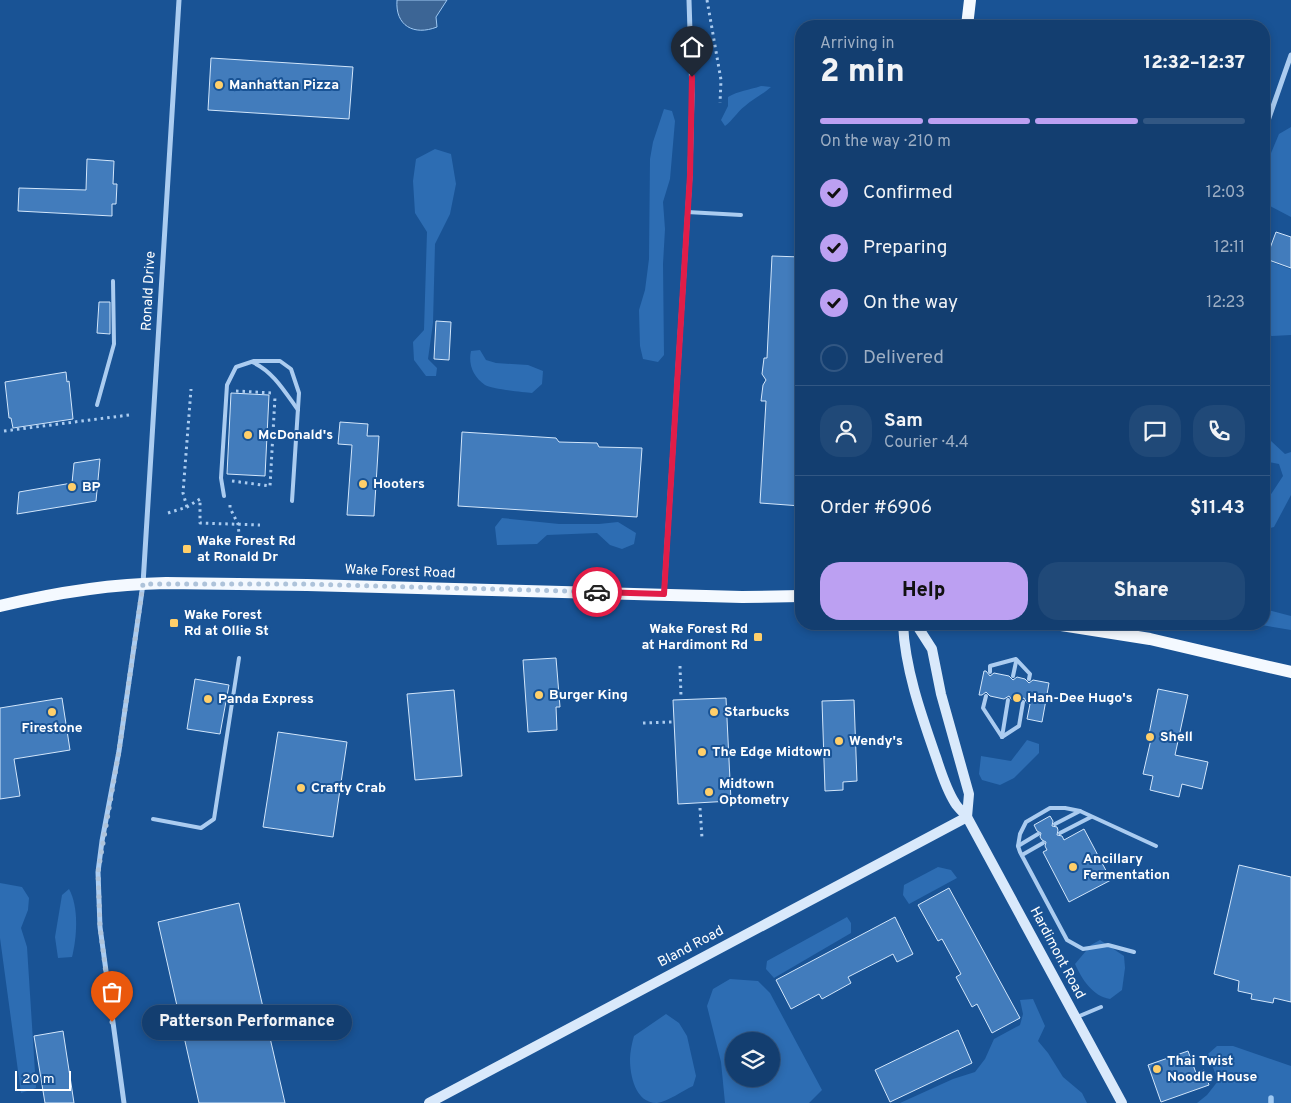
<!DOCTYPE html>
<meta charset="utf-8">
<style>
:root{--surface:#133e70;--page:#204978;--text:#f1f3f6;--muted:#9daec3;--line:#325783;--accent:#bca0f2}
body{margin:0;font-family:Overpass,sans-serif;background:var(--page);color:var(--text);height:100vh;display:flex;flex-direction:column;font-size:19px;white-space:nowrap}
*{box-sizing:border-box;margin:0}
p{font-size:16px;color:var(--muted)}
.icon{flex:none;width:28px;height:28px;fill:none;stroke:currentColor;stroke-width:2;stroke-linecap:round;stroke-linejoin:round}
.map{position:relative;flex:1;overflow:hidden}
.drawer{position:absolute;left:795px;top:20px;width:475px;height:610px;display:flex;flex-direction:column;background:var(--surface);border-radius:20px;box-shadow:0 2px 8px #0003,0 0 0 1px var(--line)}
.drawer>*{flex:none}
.tools{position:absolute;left:725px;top:1032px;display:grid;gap:10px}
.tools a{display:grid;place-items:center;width:55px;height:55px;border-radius:50%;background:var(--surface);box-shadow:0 2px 8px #0003,0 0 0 1px var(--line);font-size:25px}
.scale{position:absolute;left:15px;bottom:12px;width:56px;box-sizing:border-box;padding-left:5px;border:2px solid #fff;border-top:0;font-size:14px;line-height:18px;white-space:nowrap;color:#fff;-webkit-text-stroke:4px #195395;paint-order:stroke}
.pin{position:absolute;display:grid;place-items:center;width:42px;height:42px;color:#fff;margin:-51px -21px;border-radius:50% 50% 50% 0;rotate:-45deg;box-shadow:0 0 5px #0007}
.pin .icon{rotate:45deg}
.courier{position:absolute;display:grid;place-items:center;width:50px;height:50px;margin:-25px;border:4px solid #e11d48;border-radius:50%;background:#fff;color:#222;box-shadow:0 1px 6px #0007}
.bubble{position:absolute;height:35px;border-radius:18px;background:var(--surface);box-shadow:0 2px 8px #0003,0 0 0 1px var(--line);font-size:16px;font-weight:800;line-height:35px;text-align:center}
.summary em{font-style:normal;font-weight:800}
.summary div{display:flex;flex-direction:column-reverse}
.summary{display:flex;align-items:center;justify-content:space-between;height:85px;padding:0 25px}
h1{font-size:32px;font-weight:800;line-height:38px}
.bar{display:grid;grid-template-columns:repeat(4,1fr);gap:8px 5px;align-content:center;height:60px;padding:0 25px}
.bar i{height:6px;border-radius:4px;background:var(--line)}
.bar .on{background:var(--accent)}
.bar p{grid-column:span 4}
.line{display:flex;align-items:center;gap:12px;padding:0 25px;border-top:1px solid var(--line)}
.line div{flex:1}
.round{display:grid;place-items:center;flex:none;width:52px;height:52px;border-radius:20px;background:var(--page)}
ol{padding:0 25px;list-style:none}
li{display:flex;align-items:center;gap:15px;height:55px}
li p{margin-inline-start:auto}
li .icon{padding:5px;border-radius:50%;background:var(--accent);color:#111;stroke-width:4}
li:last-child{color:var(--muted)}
li i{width:28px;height:28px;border:2px solid var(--line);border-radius:50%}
.button{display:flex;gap:10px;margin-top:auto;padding:10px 25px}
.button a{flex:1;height:58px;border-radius:20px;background:var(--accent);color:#111;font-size:20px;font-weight:800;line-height:58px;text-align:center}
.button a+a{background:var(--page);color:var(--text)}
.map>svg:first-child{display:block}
.green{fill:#2d6db3;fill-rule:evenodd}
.water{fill:#3c6595;stroke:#9ec8f2}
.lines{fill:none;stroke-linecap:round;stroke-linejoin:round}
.stream{stroke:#9ec8f2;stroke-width:5.5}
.building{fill:#427cbc;stroke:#d2e6fb}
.path{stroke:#abccf0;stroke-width:3;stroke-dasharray:2.5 4;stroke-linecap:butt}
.lane{stroke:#abccf0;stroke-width:4}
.street{stroke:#abccf0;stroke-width:5}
.secondary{stroke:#d9e9fb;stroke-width:10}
.primary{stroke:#f4f9ff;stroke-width:12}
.done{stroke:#aec3da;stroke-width:5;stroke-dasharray:0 9}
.route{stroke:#e11d48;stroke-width:6}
.poi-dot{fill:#ffcf6a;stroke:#195395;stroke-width:2}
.labels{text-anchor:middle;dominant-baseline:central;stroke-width:4;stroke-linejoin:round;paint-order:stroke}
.poi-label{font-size:14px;font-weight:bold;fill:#fff;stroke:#195395;text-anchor:start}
.street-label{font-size:14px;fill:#fff;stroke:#195395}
</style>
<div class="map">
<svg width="1291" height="1103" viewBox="0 0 1291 1103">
<rect width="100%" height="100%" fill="#195395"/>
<g class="green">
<path d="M761 86 771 87C762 95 753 99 745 106 737 112 733 120 725 126L721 120 728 106V97C738 91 749 90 761 86Z"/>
<path d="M664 109 672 111 675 121 670 179 663 202 665 229 663 264 664 355 658 362 643 359 640 346 639 310 645 290 649 259 650 159 653 142Z"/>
<path d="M1291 127V217L1264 203V170L1279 134Z"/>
<path d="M435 149 451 154 456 184 450 214 435 244 433 323 428 359 437 368 436 376H426L414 360 413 342 424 330 427 232 415 213 413 181 416 159Z"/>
<path d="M1264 259 1290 269 1291 266V335L1272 336 1264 334Z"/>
<path d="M480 350 486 360 496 363 528 365 543 371 542 384 532 393C522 392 491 389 485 385 473 377 468 364 471 351Z"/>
<path d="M1264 440 1271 441 1285 454 1291 452V495L1274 527 1266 529 1264 526V505L1283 476 1279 464 1264 461Z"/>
<path d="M502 518 559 524H599L618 522 636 533 634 544 622 549 610 545 597 533 547 535 537 544 497 545 495 527Z"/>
<path d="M1264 609 1291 616V630L1255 624H1264Z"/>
<path d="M1027 740 1039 744V753L1014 778 1000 785 982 780 979 774 981 756 1011 761Z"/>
<path d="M938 867 951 870 957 878 909 904 903 895 904 885Z"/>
<path d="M0 883 22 887 29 898 28 910 21 928 27 947 36 1088 21 1093 0 938Z"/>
<path d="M69 889C79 907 77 937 72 957L58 958 55 937 62 895Z"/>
<path d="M847 917 851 923V933L774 978 766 969 767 961Z"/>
<path d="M1100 940 1124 956 1125 968 1122 990 1110 999C1092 996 1082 979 1075 964L1091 945Z"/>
<path d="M730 979 758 981 770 993 822 1090 809 1103H725L721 1062 707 1006 713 989ZM734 1041H771V1079H734Z"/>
<path d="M1033 999 1045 1026 1038 1041 1048 1053 1063 1077 1082 1093 1087 1103H900L953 1079 975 1072 985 1059 994 1039 1020 1025 1023 1014 1020 1000Z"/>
<path d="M666 1014 679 1023 687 1036 696 1076 693 1086C682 1091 669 1101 657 1103 635 1103 630 1075 630 1059 630 1052 632 1043 634 1036Z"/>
<path d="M1217 1046H1233L1291 1066V1103H1197L1207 1095 1218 1081 1208 1054Z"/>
</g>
<path class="water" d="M397 0H447L436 17 437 27C414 36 395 26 397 0Z"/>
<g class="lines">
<path class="stream" d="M1271 1103V1098"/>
</g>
<g class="building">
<path d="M211 58 353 67 349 119 208 110Z"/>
<path d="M87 159 114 161 113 184H117L116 204H112V216L18 211 19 188 86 190Z"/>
<path d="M1276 232 1291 237V268L1266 259Z"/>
<path d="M772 256 801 257V506L760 503 766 401H761L763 385 766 380 762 374 764 358H767Z"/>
<path d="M99 302H110V334L97 333Z"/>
<path d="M436 321 451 322 449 360 434 359Z"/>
<path d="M66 372 67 382 69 381 73 419 13 428 11 418H9L5 382Z"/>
<path d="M231 393 269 395 265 476 227 474Z"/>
<path d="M340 422 368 424 367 436H379L374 516 347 515 352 445 338 444Z"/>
<path d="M462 432 556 438 559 442 597 443 599 447 642 448 637 517 458 506Z"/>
<path d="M100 459 96 501 17 514 19 492 72 483 74 463Z"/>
<path d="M556 658 560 707H556L557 730 528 732 523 660Z"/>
<path d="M984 671H986L990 676 994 673 1009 676 1013 680 1017 677 1025 679 1029 683 1033 680 1049 683 1042 722 1027 719 1030 704 1027 703 1024 698 1021 699 1019 702 1012 700 1009 696 1004 699 990 696 986 692 982 695H979Z"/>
<path d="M195 679 229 685 220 734 187 729Z"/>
<path d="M1158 689 1188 695 1175 755 1208 762 1202 789 1182 784 1179 797 1150 790 1153 776 1143 774 1152 735 1149 734Z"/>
<path d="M454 690 462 776 415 780 407 694Z"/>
<path d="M62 698 70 750 14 759 20 796 0 799V708Z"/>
<path d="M726 698 731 801 678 804 673 700Z"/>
<path d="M854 700 857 781 843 782V790L825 791 822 701Z"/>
<path d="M278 732 347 742 333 837 263 827Z"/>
<path d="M1050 816 1053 821 1052 826 1057 827 1058 830 1057 835 1062 836 1064 840 1084 829 1111 880 1069 902 1043 852 1047 850 1045 846 1046 842 1042 840 1040 837 1041 833 1037 831 1034 825Z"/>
<path d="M1239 865 1291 877V1002L1274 998 1273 1003 1251 999 1252 994 1238 991 1239 981 1214 974Z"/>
<path d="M949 888 1020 1018 992 1033 977 1004 972 1007 956 977 961 974 942 939 938 941 918 905Z"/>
<path d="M239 903 285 1103H199L158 922Z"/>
<path d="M895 917 913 954 897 962 893 954 848 977 851 983 822 999 819 994 791 1009 776 980Z"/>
<path d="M958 1030 972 1063 890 1102 875 1070Z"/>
<path d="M63 1031 74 1103H45L34 1036Z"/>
<path d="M1188 1051 1196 1073 1204 1070 1209 1085 1161 1102 1148 1065Z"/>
</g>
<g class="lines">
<g class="path">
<path d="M707 0 721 80 720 103"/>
<path d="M236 391 272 393"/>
<path d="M4 431 129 415"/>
<path d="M232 481 270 486 275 397"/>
<path d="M230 505V508L238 524 240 543"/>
<path d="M187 507 183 493 191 389"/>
<path d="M168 513 187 507 200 499V523L260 525"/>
<path d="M680 666 681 697"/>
<path d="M643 723 672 722"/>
<path d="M700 808 702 838"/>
</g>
<g class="lane">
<path d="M687 212 741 215"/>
<path d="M252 362C273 371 285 392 298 410"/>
<path d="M97 405 114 344 113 281"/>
<path d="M224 496 221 478 227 385 236 367 254 361H280L291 369 299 393 292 501"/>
<path d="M990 672V666L1016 659 1030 674 1029 679"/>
<path d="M1013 676 1016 662"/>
<path d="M986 696 983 708 1002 737"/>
<path d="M1002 737 1019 726 1023 702"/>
<path d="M1002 737 1008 700"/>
<path d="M153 819 201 828 214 819 239 658"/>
<path d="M1055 824 1080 811"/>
<path d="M1060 833 1091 817"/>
<path d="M1018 846 1038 834"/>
<path d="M1022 855 1043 843"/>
<path d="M1134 952 1108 945 1083 949 1067 940 1020 852 1018 846 1020 834 1026 822 1050 808H1065L1080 811 1156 846"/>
<path d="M1077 1017 1101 1007"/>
</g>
<g class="street">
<path d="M1264 132 1291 55"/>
<path d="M664 593 690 175 692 94 689 0"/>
<path d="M124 1103 100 927 98 872 102 841 119 751 143 584 179 0"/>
</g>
<g class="secondary">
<path d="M903 624C905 669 921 714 936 757 941 772 946 789 955 803 958 808 963 812 967 817L1122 1103"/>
<path d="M916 624 932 649 941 694 969 794 967 817"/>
<path d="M429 1103 967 817"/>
</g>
<g class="primary">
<path d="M967 26 970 0"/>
<path d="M0 606C54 593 111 584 166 583L307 585 742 597 801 596"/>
<path d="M1055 624 1150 639 1291 672"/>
</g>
</g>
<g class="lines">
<path class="done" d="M112 1022 100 926 98 872 119 751 143 584H307L597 592"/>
<path class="route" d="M597 592 664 594 690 175 692 77"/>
</g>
<g class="poi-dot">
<circle cx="219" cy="85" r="5"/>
<circle cx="248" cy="435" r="5"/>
<circle cx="363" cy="484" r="5"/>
<circle cx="72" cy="487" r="5"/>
<rect x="182" y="544" width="10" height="10" rx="2.5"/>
<rect x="169" y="618" width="10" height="10" rx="2.5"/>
<rect x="753" y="632" width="10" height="10" rx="2.5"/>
<circle cx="539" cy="695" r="5"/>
<circle cx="1017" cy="698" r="5"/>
<circle cx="208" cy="699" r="5"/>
<circle cx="52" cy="712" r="5"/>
<circle cx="714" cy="712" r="5"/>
<circle cx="1150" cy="737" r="5"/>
<circle cx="839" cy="741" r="5"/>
<circle cx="702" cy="752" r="5"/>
<circle cx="301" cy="788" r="5"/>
<circle cx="709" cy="792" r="5"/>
<circle cx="1073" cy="867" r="5"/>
<circle cx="1157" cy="1069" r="5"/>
</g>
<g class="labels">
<g class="poi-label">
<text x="229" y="85">Manhattan Pizza</text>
<text x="258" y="435">McDonald's</text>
<text x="373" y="484">Hooters</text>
<text x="82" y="487">BP</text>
<text x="197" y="541">Wake Forest Rd<tspan x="197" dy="16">at Ronald Dr</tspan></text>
<text x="184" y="615">Wake Forest<tspan x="184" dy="16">Rd at Ollie St</tspan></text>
<text x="748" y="629" text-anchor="end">Wake Forest Rd<tspan x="748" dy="16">at Hardimont Rd</tspan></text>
<text x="549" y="695">Burger King</text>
<text x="1027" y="698">Han-Dee Hugo's</text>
<text x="218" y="699">Panda Express</text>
<text x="724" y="712">Starbucks</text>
<text x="52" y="728" text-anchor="middle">Firestone</text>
<text x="1160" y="737">Shell</text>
<text x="849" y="741">Wendy's</text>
<text x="712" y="752">The Edge Midtown</text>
<text x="719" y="784">Midtown<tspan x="719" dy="16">Optometry</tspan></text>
<text x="311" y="788">Crafty Crab</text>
<text x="1083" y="859">Ancillary<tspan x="1083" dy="16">Fermentation</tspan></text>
<text x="1167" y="1061">Thai Twist<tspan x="1167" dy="16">Noodle House</tspan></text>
</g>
<g class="street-label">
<text transform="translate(149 291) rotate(-87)">Ronald Drive</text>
<text transform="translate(400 572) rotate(2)">Wake Forest Road</text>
<text transform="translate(691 947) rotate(-28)">Bland Road</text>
<text transform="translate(1057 953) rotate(62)">Hardimont Road</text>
</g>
</g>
</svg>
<div class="tools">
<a><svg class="icon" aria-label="layers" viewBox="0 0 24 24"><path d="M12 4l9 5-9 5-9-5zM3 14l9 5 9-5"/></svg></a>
</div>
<div class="scale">20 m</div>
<div class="pin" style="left:112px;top:1022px;background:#ea580c"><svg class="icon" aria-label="bag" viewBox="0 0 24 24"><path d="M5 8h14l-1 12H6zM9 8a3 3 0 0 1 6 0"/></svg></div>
<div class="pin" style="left:692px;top:77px;background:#1f2937"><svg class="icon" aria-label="home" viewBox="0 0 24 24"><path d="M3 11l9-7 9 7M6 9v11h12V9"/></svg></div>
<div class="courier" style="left:597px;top:592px"><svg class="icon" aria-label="car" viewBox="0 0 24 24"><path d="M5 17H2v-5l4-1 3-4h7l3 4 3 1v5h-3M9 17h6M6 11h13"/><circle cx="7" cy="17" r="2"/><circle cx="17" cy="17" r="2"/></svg></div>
<div class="bubble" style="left:142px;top:1005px;width:210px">Patterson Performance</div>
<section class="drawer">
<div class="summary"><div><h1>2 min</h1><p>Arriving in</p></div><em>12:32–12:37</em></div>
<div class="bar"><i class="on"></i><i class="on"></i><i class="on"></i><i></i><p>On the way · 210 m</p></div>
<ol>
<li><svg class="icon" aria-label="check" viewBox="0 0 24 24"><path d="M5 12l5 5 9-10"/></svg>Confirmed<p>12:03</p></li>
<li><svg class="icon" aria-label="check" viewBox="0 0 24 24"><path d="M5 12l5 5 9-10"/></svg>Preparing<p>12:11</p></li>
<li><svg class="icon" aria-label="check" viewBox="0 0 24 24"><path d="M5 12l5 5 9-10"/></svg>On the way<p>12:23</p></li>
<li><i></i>Delivered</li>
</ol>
<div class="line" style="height:90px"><a class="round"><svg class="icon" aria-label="person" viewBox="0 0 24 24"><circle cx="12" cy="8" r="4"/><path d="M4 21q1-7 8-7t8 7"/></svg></a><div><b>Sam</b><p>Courier · 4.4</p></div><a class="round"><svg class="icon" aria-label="chat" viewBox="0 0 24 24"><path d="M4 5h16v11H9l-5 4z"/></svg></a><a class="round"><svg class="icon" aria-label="phone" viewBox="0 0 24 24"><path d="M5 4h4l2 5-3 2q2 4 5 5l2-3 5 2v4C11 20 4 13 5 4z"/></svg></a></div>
<div class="line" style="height:65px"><div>Order #6906</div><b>$11.43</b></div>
<div class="button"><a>Help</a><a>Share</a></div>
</section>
</div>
